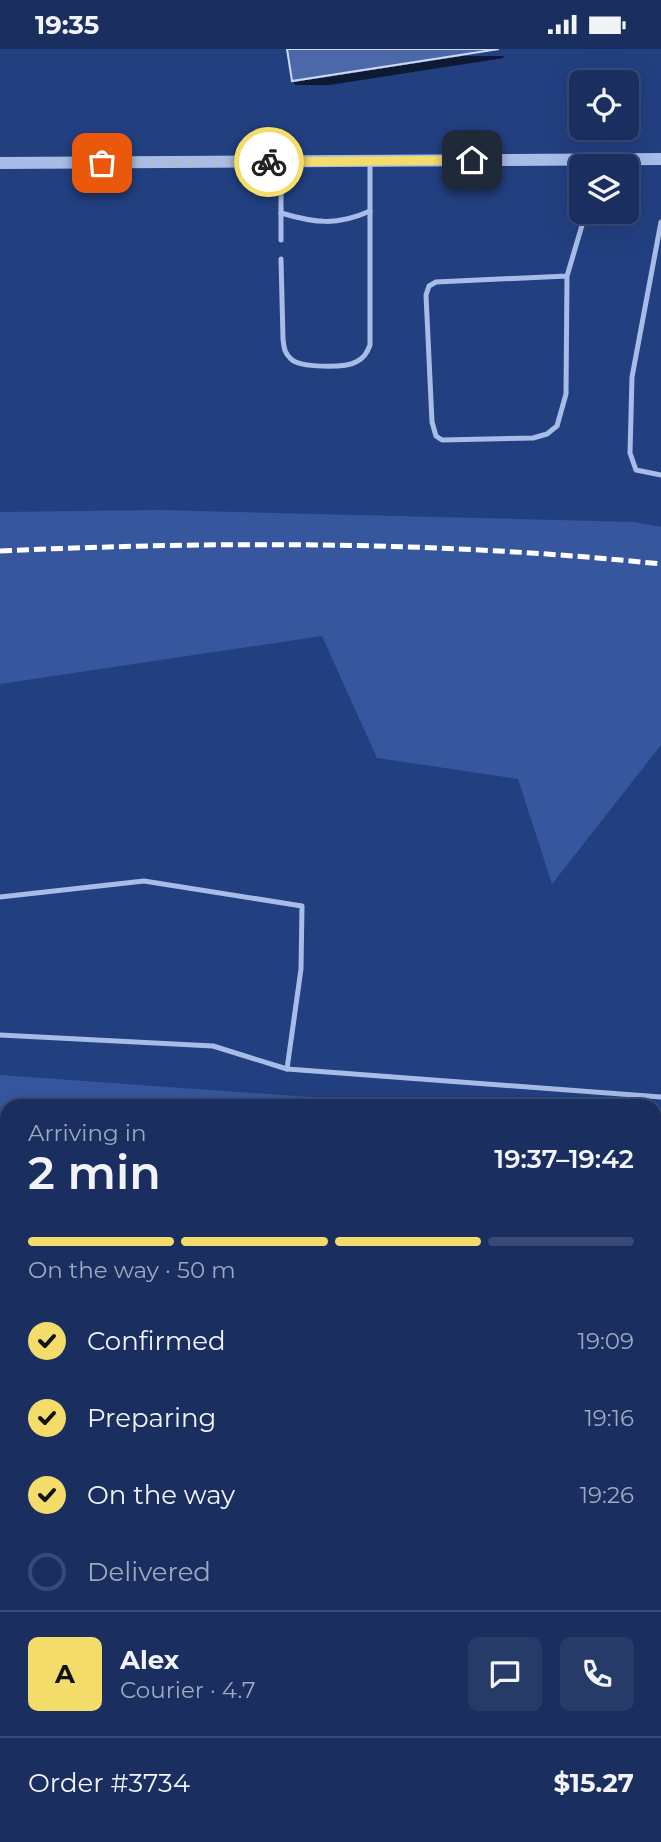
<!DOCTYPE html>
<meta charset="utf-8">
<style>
:root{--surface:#1a2f60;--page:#273b69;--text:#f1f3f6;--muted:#9fa9bd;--line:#384a75;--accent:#f3dc69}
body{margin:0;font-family:Montserrat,sans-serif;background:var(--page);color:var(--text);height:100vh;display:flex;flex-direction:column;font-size:26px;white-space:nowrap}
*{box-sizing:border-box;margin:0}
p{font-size:23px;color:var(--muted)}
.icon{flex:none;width:38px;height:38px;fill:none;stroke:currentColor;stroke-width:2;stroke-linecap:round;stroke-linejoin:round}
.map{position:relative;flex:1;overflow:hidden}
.panel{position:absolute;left:0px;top:1050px;width:662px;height:744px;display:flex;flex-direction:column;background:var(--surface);border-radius:21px 21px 0 0;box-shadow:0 7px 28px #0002,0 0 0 2px var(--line)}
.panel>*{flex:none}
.buttons{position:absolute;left:569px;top:21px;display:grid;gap:14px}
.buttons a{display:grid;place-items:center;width:70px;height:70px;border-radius:10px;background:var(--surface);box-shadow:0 7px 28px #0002,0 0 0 2px var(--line);font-size:35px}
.pin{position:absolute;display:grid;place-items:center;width:60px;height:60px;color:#fff;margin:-30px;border-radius:14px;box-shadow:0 4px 10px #0006}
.courier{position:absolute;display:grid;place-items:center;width:70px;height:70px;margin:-35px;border:5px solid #f3dc69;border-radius:50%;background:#fff;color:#222;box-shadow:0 2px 9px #0007}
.headline em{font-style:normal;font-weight:600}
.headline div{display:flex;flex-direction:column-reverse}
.headline{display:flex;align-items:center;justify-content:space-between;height:119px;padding:0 28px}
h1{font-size:46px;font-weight:600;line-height:52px}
.bar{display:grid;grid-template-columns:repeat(4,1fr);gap:10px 7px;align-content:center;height:84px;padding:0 28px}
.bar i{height:9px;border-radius:5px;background:var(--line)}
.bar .selected{background:var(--accent)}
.bar p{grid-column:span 4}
.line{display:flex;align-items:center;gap:18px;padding:0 28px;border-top:2px solid var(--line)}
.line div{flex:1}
.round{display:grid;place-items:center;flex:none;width:74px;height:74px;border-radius:10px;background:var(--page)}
ol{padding:0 28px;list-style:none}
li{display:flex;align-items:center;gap:21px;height:77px}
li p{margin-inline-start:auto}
li .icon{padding:7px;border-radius:50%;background:var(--accent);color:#111;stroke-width:4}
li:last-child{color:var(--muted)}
li i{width:38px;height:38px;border:4px solid var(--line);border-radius:50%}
.status{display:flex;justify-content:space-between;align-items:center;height:49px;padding:0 35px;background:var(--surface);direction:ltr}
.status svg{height:19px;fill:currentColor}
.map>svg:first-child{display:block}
.green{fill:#36579e}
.building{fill:#4b69a9;stroke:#cbd9f5;stroke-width:2;filter:url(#shadow)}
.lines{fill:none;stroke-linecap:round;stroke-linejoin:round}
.service{stroke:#a7bce7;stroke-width:5}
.tertiary{stroke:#a7bce7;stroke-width:12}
.motorway{stroke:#fff;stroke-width:21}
.rail{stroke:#fff;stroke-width:5;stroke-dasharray:12 5;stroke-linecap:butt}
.done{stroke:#b2bcd3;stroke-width:7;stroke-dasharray:0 12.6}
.route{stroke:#f3dc69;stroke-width:9}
</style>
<div class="status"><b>19:35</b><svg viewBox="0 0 49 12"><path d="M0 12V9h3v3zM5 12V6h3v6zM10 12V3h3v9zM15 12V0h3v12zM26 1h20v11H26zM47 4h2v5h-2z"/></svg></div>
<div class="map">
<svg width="661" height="1793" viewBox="0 0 661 1793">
<defs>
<filter id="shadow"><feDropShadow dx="4.5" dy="8" stdDeviation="0" flood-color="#0009"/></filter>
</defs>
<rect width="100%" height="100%" fill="#223f80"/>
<g class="green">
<path d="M160 461 634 473 661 478V696L552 835 518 730 377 709 322 587 0 635V463Z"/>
<path d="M0 1026 437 1057H7V1065H0Z"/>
<path d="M0 1277 7 1278V1418L0 1422Z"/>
<path d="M654 1313H661V1478L654 1473Z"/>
</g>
<path class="building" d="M287 0H499L292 32Z"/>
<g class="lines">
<g class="service">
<path d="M573 111 574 147 583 173 610 163"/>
<path d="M281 113V191"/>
<path d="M626 148 633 142 636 111"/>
<path d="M281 164C315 174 337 177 370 162"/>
<path d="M661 173 632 328 630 404 636 421 661 426"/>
<path d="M281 210 283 290C284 298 284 304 291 310 300 319 345 319 356 313 364 309 367 304 370 296V112"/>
<path d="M567 227 436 233 429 237 426 246 432 373 436 387 442 391 533 389 547 385 557 377 566 345 567 227 583 173"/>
<path d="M0 848 144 832 302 857 301 920 287 1020 661 1048"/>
<path d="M0 986 213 997 287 1020"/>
<path d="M654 1504 661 1508"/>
<path d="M0 1538 7 1534"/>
<path d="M0 1620 7 1632"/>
<path d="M95 1787 98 1793"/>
<path d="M383 1787 386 1793"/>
<path d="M423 1793 431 1787"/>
</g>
<g class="tertiary">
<path d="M0 114 661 110"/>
<path d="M654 1723 661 1713"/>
<path d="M608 1793 612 1787"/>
</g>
<g class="motorway">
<path d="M0 1134 7 1135"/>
<path d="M654 1172H661"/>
<path d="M0 1218H7"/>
<path d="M654 1256 661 1257"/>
</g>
<path class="rail" d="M0 502C220 492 442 492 661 515"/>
</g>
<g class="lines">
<path class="done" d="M102 114 269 113"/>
<path class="route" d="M269 113 472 111"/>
</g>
</svg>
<div class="buttons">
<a><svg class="icon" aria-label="locate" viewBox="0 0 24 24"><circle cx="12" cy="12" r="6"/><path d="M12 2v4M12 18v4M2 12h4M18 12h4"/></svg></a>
<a><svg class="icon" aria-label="layers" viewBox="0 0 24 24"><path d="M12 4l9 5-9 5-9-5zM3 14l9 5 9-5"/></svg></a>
</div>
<div class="pin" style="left:102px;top:114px;background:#ea580c"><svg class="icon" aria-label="bag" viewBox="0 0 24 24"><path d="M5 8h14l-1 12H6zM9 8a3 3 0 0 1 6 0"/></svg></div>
<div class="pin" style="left:472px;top:111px;background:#1f2937"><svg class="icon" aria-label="home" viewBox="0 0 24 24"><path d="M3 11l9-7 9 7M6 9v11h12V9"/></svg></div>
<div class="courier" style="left:269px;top:113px"><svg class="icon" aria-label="bike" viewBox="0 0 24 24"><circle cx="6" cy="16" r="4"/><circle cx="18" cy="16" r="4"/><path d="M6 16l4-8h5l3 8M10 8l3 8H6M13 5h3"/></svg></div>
<section class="panel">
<div class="headline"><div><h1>2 min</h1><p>Arriving in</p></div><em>19:37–19:42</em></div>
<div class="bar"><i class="selected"></i><i class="selected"></i><i class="selected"></i><i></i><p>On the way · 50 m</p></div>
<ol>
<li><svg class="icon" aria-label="check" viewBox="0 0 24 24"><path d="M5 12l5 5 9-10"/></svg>Confirmed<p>19:09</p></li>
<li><svg class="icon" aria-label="check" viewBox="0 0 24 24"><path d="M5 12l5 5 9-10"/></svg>Preparing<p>19:16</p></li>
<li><svg class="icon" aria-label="check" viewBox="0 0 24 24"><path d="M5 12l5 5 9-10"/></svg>On the way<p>19:26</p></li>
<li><i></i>Delivered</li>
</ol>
<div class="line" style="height:126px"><b class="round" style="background:var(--accent);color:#111">A</b><div><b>Alex</b><p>Courier · 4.7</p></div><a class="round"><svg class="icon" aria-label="chat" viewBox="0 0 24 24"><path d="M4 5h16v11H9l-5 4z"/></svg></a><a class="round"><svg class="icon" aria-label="phone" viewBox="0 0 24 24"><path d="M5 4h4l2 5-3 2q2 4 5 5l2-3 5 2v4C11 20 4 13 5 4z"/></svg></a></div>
<div class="line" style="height:91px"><div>Order #3734</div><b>$15.27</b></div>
</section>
</div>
